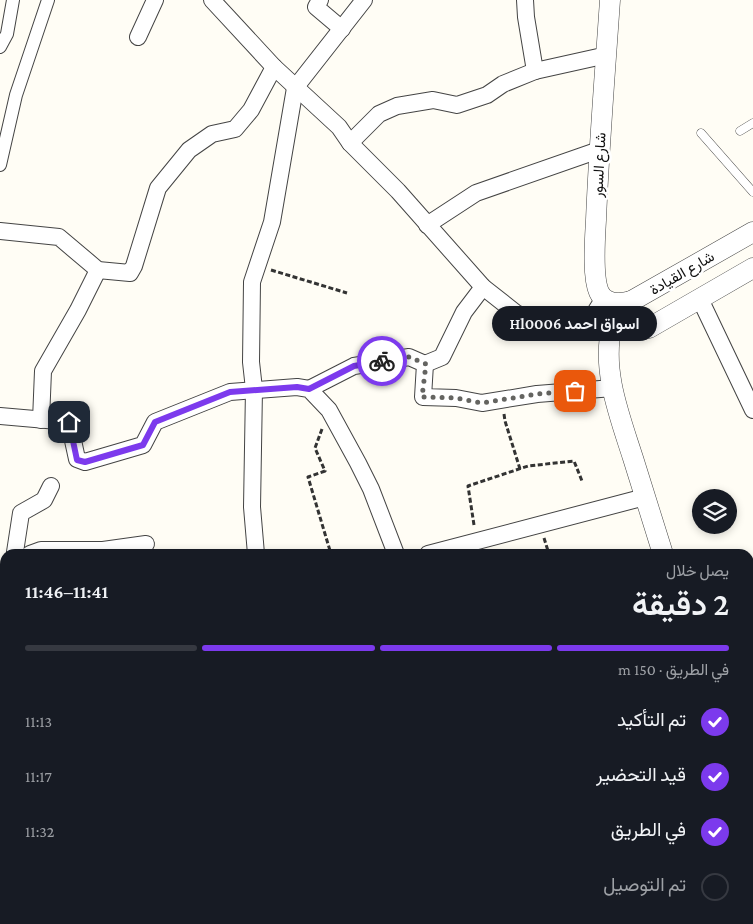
<!DOCTYPE html>
<html lang="ar">
<meta charset="utf-8">
<style>
:root{--surface:#171b24;--page:#20242c;--text:#f1f3f6;--muted:#9ea1a6;--line:#363941;--accent:#7c3aed}
body{margin:0;font-family:"Crimson Pro",Vazirmatn,serif;background:var(--page);color:var(--text);direction:rtl;height:100vh;display:flex;flex-direction:column;font-size:19px;white-space:nowrap}
*{box-sizing:border-box;margin:0}
p{font-size:16px;color:var(--muted)}
.icon{flex:none;width:28px;height:28px;fill:none;stroke:currentColor;stroke-width:2;stroke-linecap:round;stroke-linejoin:round}
.map{position:relative;flex:1;overflow:hidden;direction:ltr}
.details{position:absolute;left:0px;top:549px;width:754px;height:376px;display:flex;flex-direction:column;background:var(--surface);border-radius:15px 15px 0 0;box-shadow:0 2px 8px #0003;direction:rtl}
.details>*{flex:none}
.fabs{position:absolute;left:692px;top:489px;display:grid;gap:10px}
.fabs a{display:grid;place-items:center;width:45px;height:45px;border-radius:50%;background:var(--surface);box-shadow:0 2px 8px #0003;font-size:25px}
.pin{position:absolute;display:grid;place-items:center;width:42px;height:42px;color:#fff;margin:-21px;border-radius:10px;box-shadow:0 2px 8px #0006}
.courier{position:absolute;display:grid;place-items:center;width:50px;height:50px;margin:-25px;border:4px solid #7c3aed;border-radius:50%;background:#fff;color:#222;box-shadow:0 1px 6px #0007}
.bubble{position:absolute;height:35px;border-radius:18px;background:var(--surface);box-shadow:0 2px 8px #0003;font-size:16px;font-weight:600;line-height:35px;text-align:center;direction:rtl}
.headline em{font-style:normal;font-weight:600}
.headline div{display:flex;flex-direction:column-reverse}
.headline{display:flex;align-items:center;justify-content:space-between;height:85px;padding:0 25px}
h1{font-size:32px;font-weight:600;line-height:38px}
.bar{display:grid;grid-template-columns:repeat(4,1fr);gap:8px 5px;align-content:center;height:60px;padding:0 25px}
.bar i{height:6px;border-radius:4px;background:var(--line)}
.bar .active{background:var(--accent)}
.bar p{grid-column:span 4}
ol{padding:0 25px;list-style:none}
li{display:flex;align-items:center;gap:15px;height:55px}
li p{margin-inline-start:auto}
li .icon{padding:5px;border-radius:50%;background:var(--accent);color:#fff;stroke-width:4}
li:last-child{color:var(--muted)}
li i{width:28px;height:28px;border:2px solid var(--line);border-radius:50%}
.map>svg:first-child{display:block}
.lines{fill:none;stroke-linecap:round;stroke-linejoin:round}
.service-casing{stroke:#444;stroke-width:9}
.pedestrian-casing{stroke:#444;stroke-width:14}
.minor-casing{stroke:#444;stroke-width:18}
.tertiary-casing{stroke:#444;stroke-width:21}
.path{stroke:#333;stroke-width:3;stroke-dasharray:5 2.5;stroke-linecap:butt}
.service{stroke:#fff;stroke-width:8}
.pedestrian{stroke:#fff;stroke-width:12}
.minor{stroke:#fff;stroke-width:16}
.tertiary{stroke:#fff;stroke-width:20}
.done{stroke:#646461;stroke-width:5;stroke-dasharray:0 9}
.route{stroke:#7c3aed;stroke-width:6}
.labels{text-anchor:middle;dominant-baseline:central;stroke-width:5;stroke-linejoin:round;paint-order:stroke}
.street-label{font-size:15px;fill:#111;stroke:#fff}
</style>
<div class="map">
<svg width="753" height="924" viewBox="0 0 753 924">
<rect width="100%" height="100%" fill="#fffdf5"/>
<g class="lines">
<defs>
<g id="service">
<path d="M740 131 753 123"/>
<path d="M701 133 753 192"/>
</g>
<g id="pedestrian">
<path d="M0 47 7 34 13 0"/>
<path d="M0 165 16 95 48 0"/>
</g>
<g id="minor">
<path d="M212 0 274 67 339 127 350 143 398 191 483 287 516 313 554 332 594 314 604 298"/>
<path d="M320 0 316 7 342 29"/>
<path d="M525 0 526 17 535 71"/>
<path d="M138 37 155 0"/>
<path d="M350 143 379 114 397 106 433 100 457 105 487 95 503 84 535 71 607 55"/>
<path d="M427 225 476 193 599 150"/>
<path d="M0 231 59 237 98 270 130 273 134 266 158 188 189 150 212 134 235 129 251 110 274 67"/>
<path d="M700 299 753 410"/>
<path d="M425 364 442 357 464 312 483 287"/>
<path d="M309 389 354 366 409 357 425 364 423 397 456 398 482 403 537 394 613 388"/>
<path d="M0 416 69 422 77 459 85 462 143 445 155 422 230 392 297 387 309 389 329 410 358 463 371 489 396 554"/>
<path d="M41 420 43 371 78 310 98 270"/>
<path d="M15 552 21 513 44 500 51 486"/>
<path d="M30 554 41 550H103L146 544"/>
<path d="M256 554 252 507 254 389 251 362 252 282 272 222 295 88 364 0"/>
<path d="M428 554 645 497"/>
<path d="M749 592 753 590"/>
<path d="M0 697 5 696"/>
<path d="M0 837 5 839"/>
<path d="M119 920 121 924"/>
<path d="M223 920V924"/>
<path d="M366 920 367 924"/>
<path d="M36 924V920"/>
</g>
<g id="tertiary">
<path d="M610 0C605 73 599 146 596 220 595 238 592 276 599 292 605 305 621 304 632 301"/>
<path d="M753 232 628 303C612 320 629 334 649 328L753 268"/>
<path d="M624 307C619 313 614 319 612 326 601 370 620 417 633 458 643 490 653 522 663 554"/>
<path d="M749 809 753 821"/>
<path d="M426 924 431 920"/>
</g>
</defs>
<use href="#service" class="service-casing"/>
<use href="#pedestrian" class="pedestrian-casing"/>
<use href="#minor" class="minor-casing"/>
<use href="#tertiary" class="tertiary-casing"/>
<g class="path">
<path d="M271 270 347 293"/>
<path d="M504 414 505 421 520 469"/>
<path d="M322 429 315 448 325 471 308 477 331 554"/>
<path d="M474 525 468 486 528 466 574 461 582 481"/>
<path d="M544 538 549 554"/>
<path d="M639 924 646 920"/>
</g>
<use href="#service" class="service"/>
<use href="#pedestrian" class="pedestrian"/>
<use href="#minor" class="minor"/>
<use href="#tertiary" class="tertiary"/>
</g>
<g class="lines">
<path class="done" d="M382 361 409 357 426 364 422 397 456 398 482 403 537 394 575 391"/>
<path class="route" d="M69 422 77 460 85 462 143 445 155 422 230 392 297 387 309 389 354 366 382 361"/>
</g>
<g class="labels">
<g class="street-label">
<text transform="translate(599 165) rotate(-87)">شارع السور</text>
<text transform="translate(682 273) rotate(-30)">شارع القيادة</text>
</g>
</g>
</svg>
<div class="fabs">
<a><svg class="icon" aria-label="layers" viewBox="0 0 24 24"><path d="M12 4l9 5-9 5-9-5zM3 14l9 5 9-5"/></svg></a>
</div>
<div class="pin" style="left:575px;top:391px;background:#ea580c"><svg class="icon" aria-label="bag" viewBox="0 0 24 24"><path d="M5 8h14l-1 12H6zM9 8a3 3 0 0 1 6 0"/></svg></div>
<div class="pin" style="left:69px;top:422px;background:#1f2937"><svg class="icon" aria-label="home" viewBox="0 0 24 24"><path d="M3 11l9-7 9 7M6 9v11h12V9"/></svg></div>
<div class="courier" style="left:382px;top:361px"><svg class="icon" aria-label="bike" viewBox="0 0 24 24"><circle cx="6" cy="16" r="4"/><circle cx="18" cy="16" r="4"/><path d="M6 16l4-8h5l3 8M10 8l3 8H6M13 5h3"/></svg></div>
<div class="bubble" style="left:492px;top:306px;width:165px">اسواق احمد Hl0006</div>
<section class="details">
<div class="headline"><div><h1>2 دقيقة</h1><p>يصل خلال</p></div><em>11:41–11:46</em></div>
<div class="bar"><i class="active"></i><i class="active"></i><i class="active"></i><i></i><p>في الطريق · 150 m</p></div>
<ol>
<li><svg class="icon" aria-label="check" viewBox="0 0 24 24"><path d="M5 12l5 5 9-10"/></svg>تم التأكيد<p>11:13</p></li>
<li><svg class="icon" aria-label="check" viewBox="0 0 24 24"><path d="M5 12l5 5 9-10"/></svg>قيد التحضير<p>11:17</p></li>
<li><svg class="icon" aria-label="check" viewBox="0 0 24 24"><path d="M5 12l5 5 9-10"/></svg>في الطريق<p>11:32</p></li>
<li><i></i>تم التوصيل</li>
</ol>
</section>
</div>
